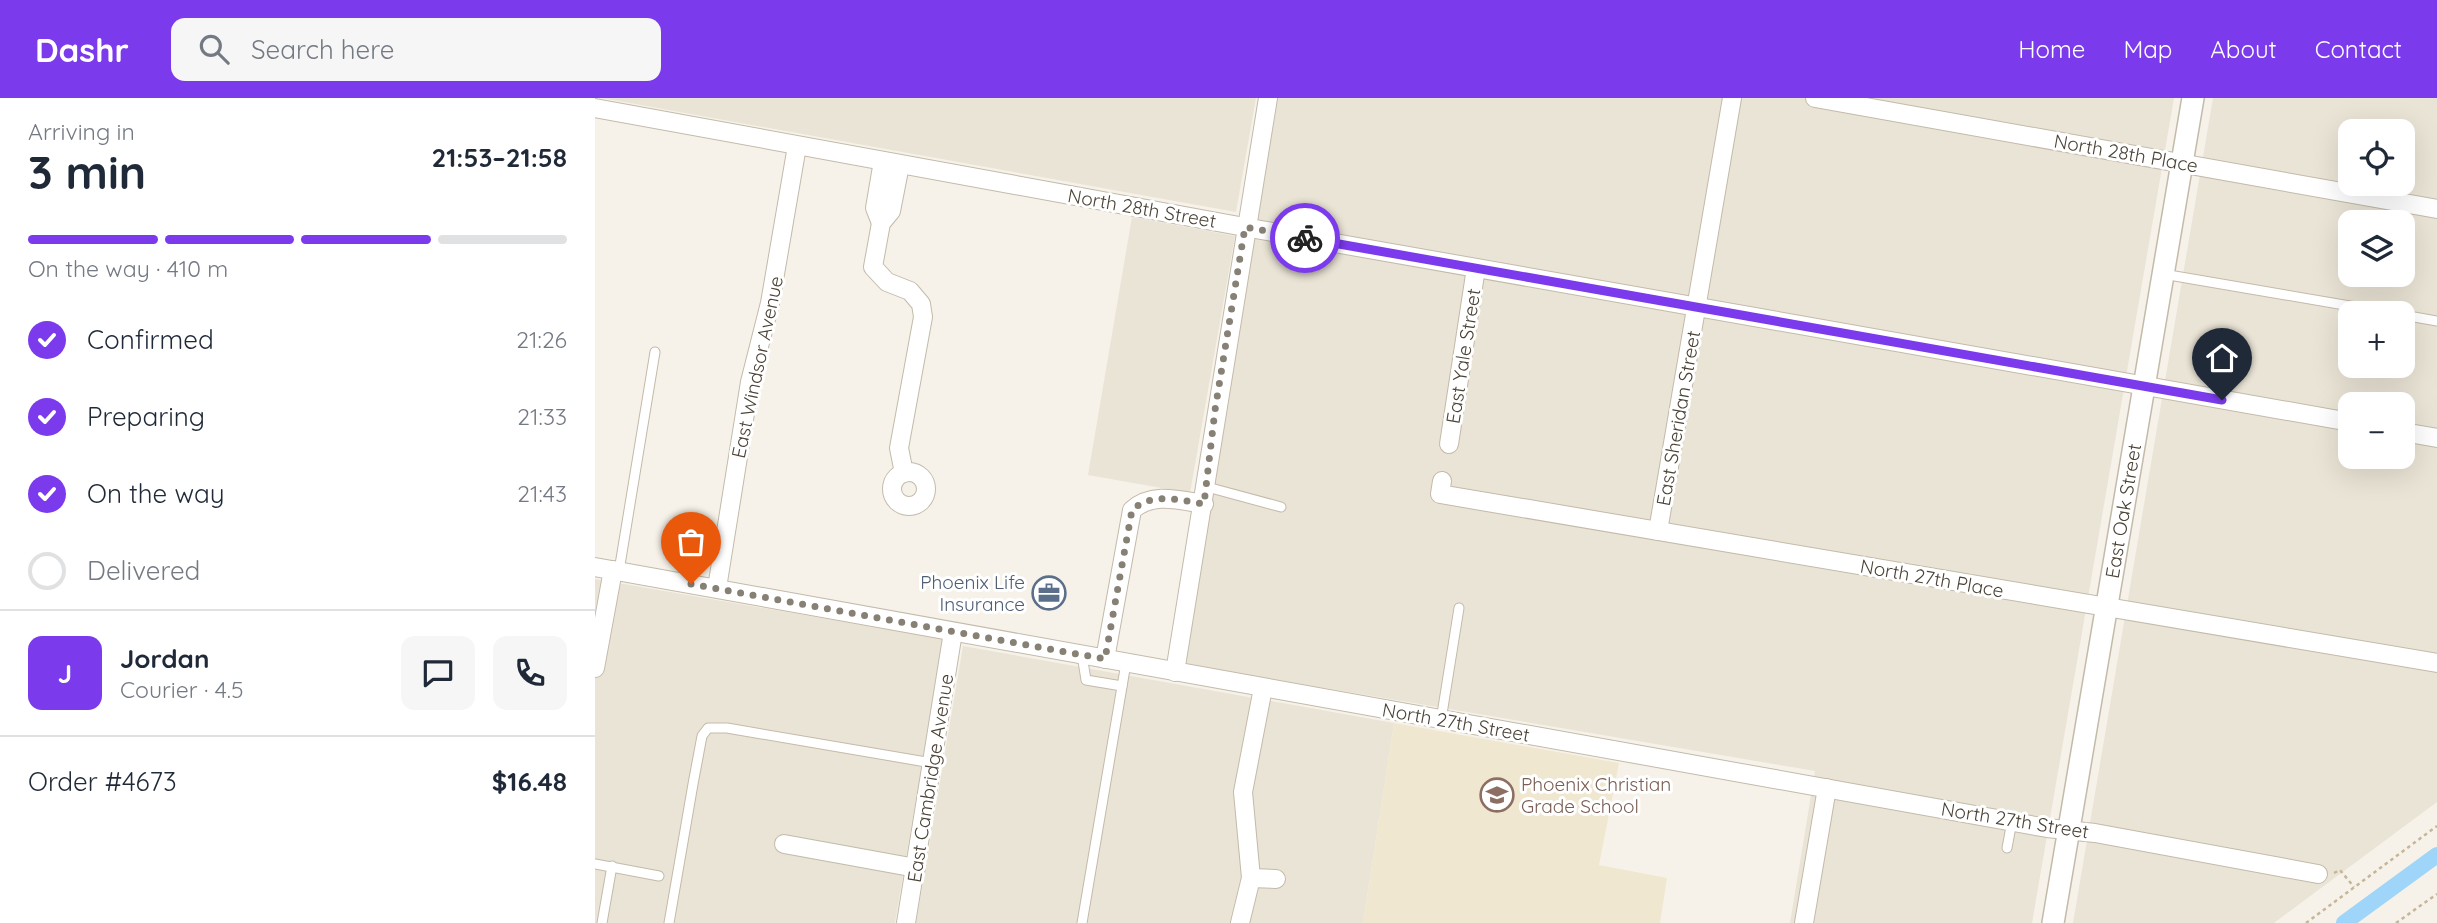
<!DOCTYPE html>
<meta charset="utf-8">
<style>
:root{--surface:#fff;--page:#f6f6f7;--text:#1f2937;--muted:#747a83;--line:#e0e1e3;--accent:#7c3aed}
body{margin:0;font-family:Quicksand,sans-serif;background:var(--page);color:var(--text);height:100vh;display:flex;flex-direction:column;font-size:26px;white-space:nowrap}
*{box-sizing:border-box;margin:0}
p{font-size:23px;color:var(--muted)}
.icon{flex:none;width:38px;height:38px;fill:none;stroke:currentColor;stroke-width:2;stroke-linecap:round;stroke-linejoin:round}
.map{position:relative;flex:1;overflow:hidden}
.sheet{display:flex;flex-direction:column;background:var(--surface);width:595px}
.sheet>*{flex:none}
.fabs{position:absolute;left:1743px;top:21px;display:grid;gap:14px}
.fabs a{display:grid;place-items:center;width:77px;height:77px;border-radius:14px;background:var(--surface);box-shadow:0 7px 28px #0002;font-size:35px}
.pin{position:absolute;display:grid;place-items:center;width:60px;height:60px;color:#fff;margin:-72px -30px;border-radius:50% 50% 50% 0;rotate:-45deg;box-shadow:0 0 7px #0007}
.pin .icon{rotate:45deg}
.courier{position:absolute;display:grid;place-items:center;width:70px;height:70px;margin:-35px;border:5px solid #7c3aed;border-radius:50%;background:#fff;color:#222;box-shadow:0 2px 9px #0007}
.headline em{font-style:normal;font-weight:800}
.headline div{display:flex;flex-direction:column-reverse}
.headline{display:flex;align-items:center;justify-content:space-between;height:119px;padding:0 28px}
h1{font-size:46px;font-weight:800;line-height:52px}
.bar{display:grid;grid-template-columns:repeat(4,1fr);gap:10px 7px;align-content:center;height:84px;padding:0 28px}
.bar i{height:9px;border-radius:5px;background:var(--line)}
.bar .selected{background:var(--accent)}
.bar p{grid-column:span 4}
.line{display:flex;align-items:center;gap:18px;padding:0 28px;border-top:2px solid var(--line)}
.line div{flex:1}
.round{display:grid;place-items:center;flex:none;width:74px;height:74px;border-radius:14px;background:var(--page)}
ol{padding:0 28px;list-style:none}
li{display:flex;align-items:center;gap:21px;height:77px}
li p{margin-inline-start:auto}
li .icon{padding:7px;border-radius:50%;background:var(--accent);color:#fff;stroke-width:4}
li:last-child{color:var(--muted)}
li i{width:38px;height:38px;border:4px solid var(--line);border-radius:50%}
header{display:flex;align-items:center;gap:42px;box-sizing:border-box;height:98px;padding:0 35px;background:var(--accent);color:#fff}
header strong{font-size:33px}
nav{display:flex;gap:38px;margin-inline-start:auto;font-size:24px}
.search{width:490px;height:63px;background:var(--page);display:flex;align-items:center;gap:18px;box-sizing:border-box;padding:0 24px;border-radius:14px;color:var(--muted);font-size:26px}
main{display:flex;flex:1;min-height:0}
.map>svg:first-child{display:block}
.residential{fill:#eae4d6;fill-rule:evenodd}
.education{fill:#f0e7d1}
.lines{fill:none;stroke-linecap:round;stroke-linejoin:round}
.canal{stroke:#9fd5f8;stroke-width:16}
.service-casing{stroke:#c3baaa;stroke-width:11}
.minor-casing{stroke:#c3baaa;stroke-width:20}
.tertiary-casing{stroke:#c3baaa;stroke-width:24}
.path{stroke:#c6b699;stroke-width:2.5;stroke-dasharray:3.5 3.5;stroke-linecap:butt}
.service{stroke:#fff;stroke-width:9}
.minor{stroke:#fff;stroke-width:18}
.tertiary{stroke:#fff;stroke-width:21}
.done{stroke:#868075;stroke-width:7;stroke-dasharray:0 12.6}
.route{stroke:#7c3aed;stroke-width:9}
.labels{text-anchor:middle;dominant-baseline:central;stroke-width:6;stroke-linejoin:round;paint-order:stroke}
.street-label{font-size:19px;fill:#4a4236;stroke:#fff}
.service-label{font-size:19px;fill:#4e5e75;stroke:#fff;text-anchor:end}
.education-label{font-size:19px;fill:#785e54;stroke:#fff;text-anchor:start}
</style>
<header>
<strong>Dashr</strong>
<div class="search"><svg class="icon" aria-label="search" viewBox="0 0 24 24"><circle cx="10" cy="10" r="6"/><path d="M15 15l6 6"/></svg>Search here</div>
<nav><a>Home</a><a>Map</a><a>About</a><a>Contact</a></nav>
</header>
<main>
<section class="sheet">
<div class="headline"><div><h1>3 min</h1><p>Arriving in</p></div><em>21:53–21:58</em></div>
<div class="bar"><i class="selected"></i><i class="selected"></i><i class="selected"></i><i></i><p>On the way · 410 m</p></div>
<ol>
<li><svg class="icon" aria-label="check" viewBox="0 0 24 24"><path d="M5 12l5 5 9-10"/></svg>Confirmed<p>21:26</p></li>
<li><svg class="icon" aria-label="check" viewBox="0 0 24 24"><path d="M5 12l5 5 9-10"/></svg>Preparing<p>21:33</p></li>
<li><svg class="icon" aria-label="check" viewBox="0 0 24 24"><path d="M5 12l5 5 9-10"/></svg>On the way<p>21:43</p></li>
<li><i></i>Delivered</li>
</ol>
<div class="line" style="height:126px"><b class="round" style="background:var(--accent);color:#fff">J</b><div><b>Jordan</b><p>Courier · 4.5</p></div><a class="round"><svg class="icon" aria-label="chat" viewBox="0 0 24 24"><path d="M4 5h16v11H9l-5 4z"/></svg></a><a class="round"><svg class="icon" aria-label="phone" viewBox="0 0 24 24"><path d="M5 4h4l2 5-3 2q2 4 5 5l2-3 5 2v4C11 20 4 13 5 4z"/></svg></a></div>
<div class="line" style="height:91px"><div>Order #4673</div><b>$16.48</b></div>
</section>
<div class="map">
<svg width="1842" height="825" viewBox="0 0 1842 825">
<rect width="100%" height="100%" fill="#f6f2e9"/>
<g class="residential">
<path d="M7 0H661L641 114Z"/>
<path d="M683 0H1579L1437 825H1195L1220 673 588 566Z"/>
<path d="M1618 0H1842V704L1679 825H1478ZM1755 33H1808V86H1755ZM1755 124H1808V177H1755ZM1755 215H1808V268H1755ZM1755 306H1808V359H1755Z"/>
<path d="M537 119 640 138 595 395 493 377Z"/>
<path d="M0 481 348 541 300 825H0Z"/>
<path d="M368 548 799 625 768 825H321Z"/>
</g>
<path class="education" d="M799 625 1024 665 1004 767 1072 780 1065 825H768Z"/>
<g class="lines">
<path class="canal" d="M1749 825 1842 757"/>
<defs>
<g id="service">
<path d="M1568 176 1796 215"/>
<path d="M1808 217 1842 223"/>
<path d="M612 389 686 409"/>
<path d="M24 473 60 254"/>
<path d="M487 557 491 582 527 588"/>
<path d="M846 622 864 510"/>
<path d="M1412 750 1417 723"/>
<path d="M0 766 64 778"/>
<path d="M7 825 17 768"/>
<path d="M74 825 98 686 107 638 113 630H132L337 665"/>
<path d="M487 825 531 565"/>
</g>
<g id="minor">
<path d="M1220 0 1842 111"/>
<path d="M0 10 666 132 1755 324"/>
<path d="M305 67 296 113 286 125 278 169 292 184 315 193 326 206 328 219 304 350 309 375"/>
<path d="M286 125 280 110 288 63"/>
<path d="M1808 334 1842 340"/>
<path d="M854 346 881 170"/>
<circle cx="314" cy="391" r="17"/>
<path d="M847 383 845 396 1842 565"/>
<path d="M1063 433 1137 0"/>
<path d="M0 469 1452 730 1500 735 1723 776"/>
<path d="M122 490 155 284 175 205 202 48"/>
<path d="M510 561 537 412C558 394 583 402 609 406"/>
<path d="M0 570 18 472"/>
<path d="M580 574 673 0"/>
<path d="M189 746 321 770"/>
<path d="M656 780 681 781"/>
<path d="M311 825 358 534"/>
<path d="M645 825 656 780 648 694 668 590"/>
<path d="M1209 825 1232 690"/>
</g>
<g id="tertiary">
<path id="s1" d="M1458 825 1598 0"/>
</g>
</defs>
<use href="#service" class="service-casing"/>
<use href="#minor" class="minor-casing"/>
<use href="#tertiary" class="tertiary-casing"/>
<g class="path">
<path d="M1739 775 1745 772 1759 789"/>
<path d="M1711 825 1842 728"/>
<path d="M1801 825 1842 796"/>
</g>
<use href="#service" class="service"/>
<use href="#minor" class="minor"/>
<use href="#tertiary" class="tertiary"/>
</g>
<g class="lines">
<path class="done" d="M96 486 510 561 537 412C558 394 583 402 609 406L620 312 650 129 710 140"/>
<path class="route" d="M710 140 1627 302"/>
</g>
<defs>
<symbol id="office-ring" viewBox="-11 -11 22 22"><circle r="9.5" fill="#fff" stroke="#5c6f8a" stroke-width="1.5"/><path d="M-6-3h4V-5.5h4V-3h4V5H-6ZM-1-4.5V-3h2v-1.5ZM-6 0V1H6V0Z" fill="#5c6f8a"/></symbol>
<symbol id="school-ring" viewBox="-11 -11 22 22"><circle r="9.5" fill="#fff" stroke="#8d6e63" stroke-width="1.5"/><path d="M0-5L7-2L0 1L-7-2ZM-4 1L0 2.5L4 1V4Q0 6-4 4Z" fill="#8d6e63"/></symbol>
</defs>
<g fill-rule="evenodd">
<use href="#office-ring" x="435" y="476" width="38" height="38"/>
<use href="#school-ring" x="883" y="678" width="38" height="38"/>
</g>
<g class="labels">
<g class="street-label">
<text transform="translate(1531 55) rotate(10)">North 28th Place</text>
<text transform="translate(547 110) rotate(10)">North 28th Street</text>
<text transform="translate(868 258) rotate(-81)">East Yale Street</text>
<text transform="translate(162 269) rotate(-78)">East Windsor Avenue</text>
<text transform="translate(1083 320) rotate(-80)">East Sheridan Street</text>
<text stroke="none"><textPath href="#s1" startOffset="418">East Oak Street</textPath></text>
<text transform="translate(1337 480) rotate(10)">North 27th Place</text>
<text transform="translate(861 624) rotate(10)">North 27th Street</text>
<text transform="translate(335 680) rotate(-81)">East Cambridge Avenue</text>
<text transform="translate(1420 722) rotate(9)">North 27th Street</text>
</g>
<g class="service-label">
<text x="430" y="484">Phoenix Life<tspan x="430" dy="22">Insurance</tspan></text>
</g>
<g class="education-label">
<text x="926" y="686">Phoenix Christian<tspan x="926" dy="22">Grade School</tspan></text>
</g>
</g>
</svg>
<div class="fabs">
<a><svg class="icon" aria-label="locate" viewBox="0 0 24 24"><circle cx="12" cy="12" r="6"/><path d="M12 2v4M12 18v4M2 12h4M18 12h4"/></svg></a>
<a><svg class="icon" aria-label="layers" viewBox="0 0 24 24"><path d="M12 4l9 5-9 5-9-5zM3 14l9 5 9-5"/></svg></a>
<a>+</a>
<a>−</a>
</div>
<div class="pin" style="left:96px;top:486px;background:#ea580c"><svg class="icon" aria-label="bag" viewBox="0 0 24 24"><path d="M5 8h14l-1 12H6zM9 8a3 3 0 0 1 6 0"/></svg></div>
<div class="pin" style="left:1627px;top:302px;background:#1f2937"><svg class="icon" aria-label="home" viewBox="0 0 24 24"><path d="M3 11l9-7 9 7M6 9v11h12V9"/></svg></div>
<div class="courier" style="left:710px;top:140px"><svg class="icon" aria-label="bike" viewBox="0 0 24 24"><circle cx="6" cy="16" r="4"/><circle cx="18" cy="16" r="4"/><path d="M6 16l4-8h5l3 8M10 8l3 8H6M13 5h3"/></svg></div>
</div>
</main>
